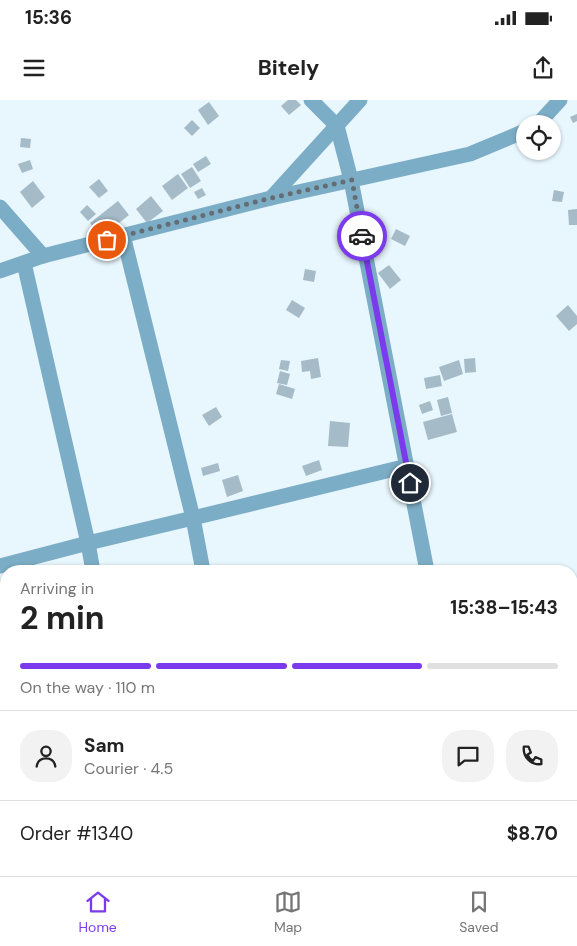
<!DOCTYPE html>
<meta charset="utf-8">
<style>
:root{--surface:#fff;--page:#f2f2f2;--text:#222;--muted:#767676;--line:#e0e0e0;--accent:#7c3aed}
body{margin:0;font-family:"DM Sans",sans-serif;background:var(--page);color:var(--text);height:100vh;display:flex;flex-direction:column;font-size:19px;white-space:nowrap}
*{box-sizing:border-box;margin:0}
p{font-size:16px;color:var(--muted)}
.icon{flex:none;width:28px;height:28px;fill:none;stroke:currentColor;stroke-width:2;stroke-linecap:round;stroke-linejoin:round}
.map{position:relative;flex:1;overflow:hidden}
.side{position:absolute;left:0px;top:465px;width:578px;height:311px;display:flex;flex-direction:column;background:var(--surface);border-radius:20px 20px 0 0;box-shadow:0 1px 4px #0004}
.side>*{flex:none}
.fabs{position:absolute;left:516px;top:15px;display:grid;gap:10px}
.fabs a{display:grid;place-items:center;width:45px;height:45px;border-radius:50%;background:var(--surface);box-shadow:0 1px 4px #0004;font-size:25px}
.pin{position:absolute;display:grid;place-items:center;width:42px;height:42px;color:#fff;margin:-21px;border:2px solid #fff;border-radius:50%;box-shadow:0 1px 5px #0007}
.courier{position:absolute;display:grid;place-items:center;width:50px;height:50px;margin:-25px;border:4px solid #7c3aed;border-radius:50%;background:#fff;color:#222;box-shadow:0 1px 6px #0007}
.head em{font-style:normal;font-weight:700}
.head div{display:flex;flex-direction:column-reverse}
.head{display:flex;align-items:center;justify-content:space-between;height:85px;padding:0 20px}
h1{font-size:32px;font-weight:700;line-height:38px}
.bar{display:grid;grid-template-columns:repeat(4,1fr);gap:8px 5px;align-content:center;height:60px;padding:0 20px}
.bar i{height:6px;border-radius:4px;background:var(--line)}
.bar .current{background:var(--accent)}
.bar p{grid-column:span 4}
.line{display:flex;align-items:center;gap:12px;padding:0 20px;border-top:1px solid var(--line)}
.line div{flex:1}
.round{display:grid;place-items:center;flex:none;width:52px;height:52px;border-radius:20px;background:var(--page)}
.status{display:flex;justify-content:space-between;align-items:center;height:35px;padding:0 25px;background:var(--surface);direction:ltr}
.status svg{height:14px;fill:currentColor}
header{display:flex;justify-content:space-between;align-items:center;height:65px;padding:0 20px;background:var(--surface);font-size:22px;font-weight:700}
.tab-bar{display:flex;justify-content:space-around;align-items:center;height:70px;border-top:1px solid var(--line);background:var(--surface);font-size:14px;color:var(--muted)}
.tab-bar a{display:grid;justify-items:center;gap:2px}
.tab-bar .current{color:var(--accent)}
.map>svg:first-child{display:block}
.building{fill:#a5bbc7}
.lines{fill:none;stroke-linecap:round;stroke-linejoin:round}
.minor{stroke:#7cadc6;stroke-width:15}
.done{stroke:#636d73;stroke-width:5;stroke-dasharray:0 9}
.route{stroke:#7c3aed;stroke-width:6}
</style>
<div class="status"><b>15:36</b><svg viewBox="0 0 49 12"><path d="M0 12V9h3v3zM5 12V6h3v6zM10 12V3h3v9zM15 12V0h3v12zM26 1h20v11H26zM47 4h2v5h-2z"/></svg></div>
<header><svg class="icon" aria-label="menu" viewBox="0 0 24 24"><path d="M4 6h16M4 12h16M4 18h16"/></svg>Bitely<svg class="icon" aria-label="share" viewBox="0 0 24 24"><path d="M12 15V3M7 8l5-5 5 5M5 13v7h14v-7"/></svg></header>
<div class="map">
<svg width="577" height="776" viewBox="0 0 577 776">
<rect width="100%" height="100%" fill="#e8f6fd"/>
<g class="building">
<path d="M288 0H296L301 5 289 15 281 6Z"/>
<path d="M209 2 219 16 208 25 198 10Z"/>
<path d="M577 14V21L573 23 570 17Z"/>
<path d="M192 20 200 28 192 36 184 28Z"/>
<path d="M21 38 31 39 30 48 20 47Z"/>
<path d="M206 56 211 64 198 72 193 64Z"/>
<path d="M30 60 33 69 22 73 18 64Z"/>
<path d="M192 67 201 81 190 88 181 74Z"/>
<path d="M178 74 188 88 172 100 162 86Z"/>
<path d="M99 79 108 91 99 98 89 87Z"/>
<path d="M33 81 45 97 32 108 20 92Z"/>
<path d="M202 88 206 95 198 99 194 92Z"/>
<path d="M554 90 564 92 562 102 552 101Z"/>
<path d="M151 96 163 111 147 123 136 109Z"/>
<path d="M118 101 129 115 101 137 90 123Z"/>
<path d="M87 105 96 114 88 121 80 112Z"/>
<path d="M577 109V125H569L568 110Z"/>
<path d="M396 129 410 136 405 146 391 139Z"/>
<path d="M342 133 347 141 341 144 337 137Z"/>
<path d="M389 165 401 180 390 189 378 173Z"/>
<path d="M305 169 316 171 314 182 303 180Z"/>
<path d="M292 200 305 208 299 218 286 210Z"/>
<path d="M568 205 577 216V224L569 231 556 216Z"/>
<path d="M318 258 321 277 311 279 310 271 302 272 301 261Z"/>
<path d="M475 258 476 272 465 273 464 259Z"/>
<path d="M281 260 290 261 288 271 279 269Z"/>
<path d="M459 260 463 274 444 281 439 267Z"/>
<path d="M280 271 290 274 287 285 277 283Z"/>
<path d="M440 275 442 286 426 289 424 278Z"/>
<path d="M279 284 295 289 292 299 276 294Z"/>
<path d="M448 297 452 313 441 316 437 300Z"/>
<path d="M430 301 433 310 422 314 419 305Z"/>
<path d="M216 307 222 317 209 326 202 315Z"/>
<path d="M452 314 457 332 428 340 423 322Z"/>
<path d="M330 321 350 323 348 347 328 346Z"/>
<path d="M319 360 322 370 306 376 302 366Z"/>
<path d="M218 363 220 371 203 376 201 368Z"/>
<path d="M238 375 243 391 227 397 222 380Z"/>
</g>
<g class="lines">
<g class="minor">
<path d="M311 0 337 26 351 80 427 471"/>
<path d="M538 24 560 0"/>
<path d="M271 98 470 54 525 31"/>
<path d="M0 107 43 156"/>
<path d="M24 163 88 443 93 471"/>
<path d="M0 171 43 156 271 98 360 0"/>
<path d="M0 466 88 443 193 418 123 135"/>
<path d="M203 471 193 418 407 366"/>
<path d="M0 570 6 605"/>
<path d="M571 638 577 637"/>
<path d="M150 770 151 776"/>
<path d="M258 770 259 776"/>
<path d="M11 776 33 770"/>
</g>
</g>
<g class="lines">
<path class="done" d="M107 140 271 98 352 80 362 136"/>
<path class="route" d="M362 136 410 383"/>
</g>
</svg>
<div class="fabs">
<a><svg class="icon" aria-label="locate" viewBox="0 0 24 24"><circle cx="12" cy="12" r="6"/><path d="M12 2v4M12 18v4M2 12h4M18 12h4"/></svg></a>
</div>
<div class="pin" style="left:107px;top:140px;background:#ea580c"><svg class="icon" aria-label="bag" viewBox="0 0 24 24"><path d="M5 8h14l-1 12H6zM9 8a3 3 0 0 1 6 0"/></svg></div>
<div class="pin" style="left:410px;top:383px;background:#1f2937"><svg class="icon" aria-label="home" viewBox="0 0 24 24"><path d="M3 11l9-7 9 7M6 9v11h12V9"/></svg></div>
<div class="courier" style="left:362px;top:136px"><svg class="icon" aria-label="car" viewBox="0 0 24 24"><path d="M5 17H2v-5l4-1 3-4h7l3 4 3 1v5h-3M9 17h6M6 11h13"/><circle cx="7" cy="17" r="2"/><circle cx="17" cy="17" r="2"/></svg></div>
<section class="side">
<div class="head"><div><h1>2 min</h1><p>Arriving in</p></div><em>15:38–15:43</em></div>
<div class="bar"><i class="current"></i><i class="current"></i><i class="current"></i><i></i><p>On the way · 110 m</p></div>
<div class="line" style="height:90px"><a class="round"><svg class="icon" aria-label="person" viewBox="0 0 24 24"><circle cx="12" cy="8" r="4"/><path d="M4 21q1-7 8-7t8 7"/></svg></a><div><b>Sam</b><p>Courier · 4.5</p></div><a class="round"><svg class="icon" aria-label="chat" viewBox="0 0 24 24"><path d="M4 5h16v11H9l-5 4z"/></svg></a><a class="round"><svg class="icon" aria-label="phone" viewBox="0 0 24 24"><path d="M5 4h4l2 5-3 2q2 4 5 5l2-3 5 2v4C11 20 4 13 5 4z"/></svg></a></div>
<div class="line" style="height:65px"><div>Order #1340</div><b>$8.70</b></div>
</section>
</div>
<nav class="tab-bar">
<a class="current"><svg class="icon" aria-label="home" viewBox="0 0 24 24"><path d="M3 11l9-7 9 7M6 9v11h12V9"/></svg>Home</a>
<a><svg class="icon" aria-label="map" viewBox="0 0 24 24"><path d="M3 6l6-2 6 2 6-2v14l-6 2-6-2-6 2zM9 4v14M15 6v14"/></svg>Map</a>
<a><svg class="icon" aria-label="saved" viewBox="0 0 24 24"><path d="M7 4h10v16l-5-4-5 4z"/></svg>Saved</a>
</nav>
